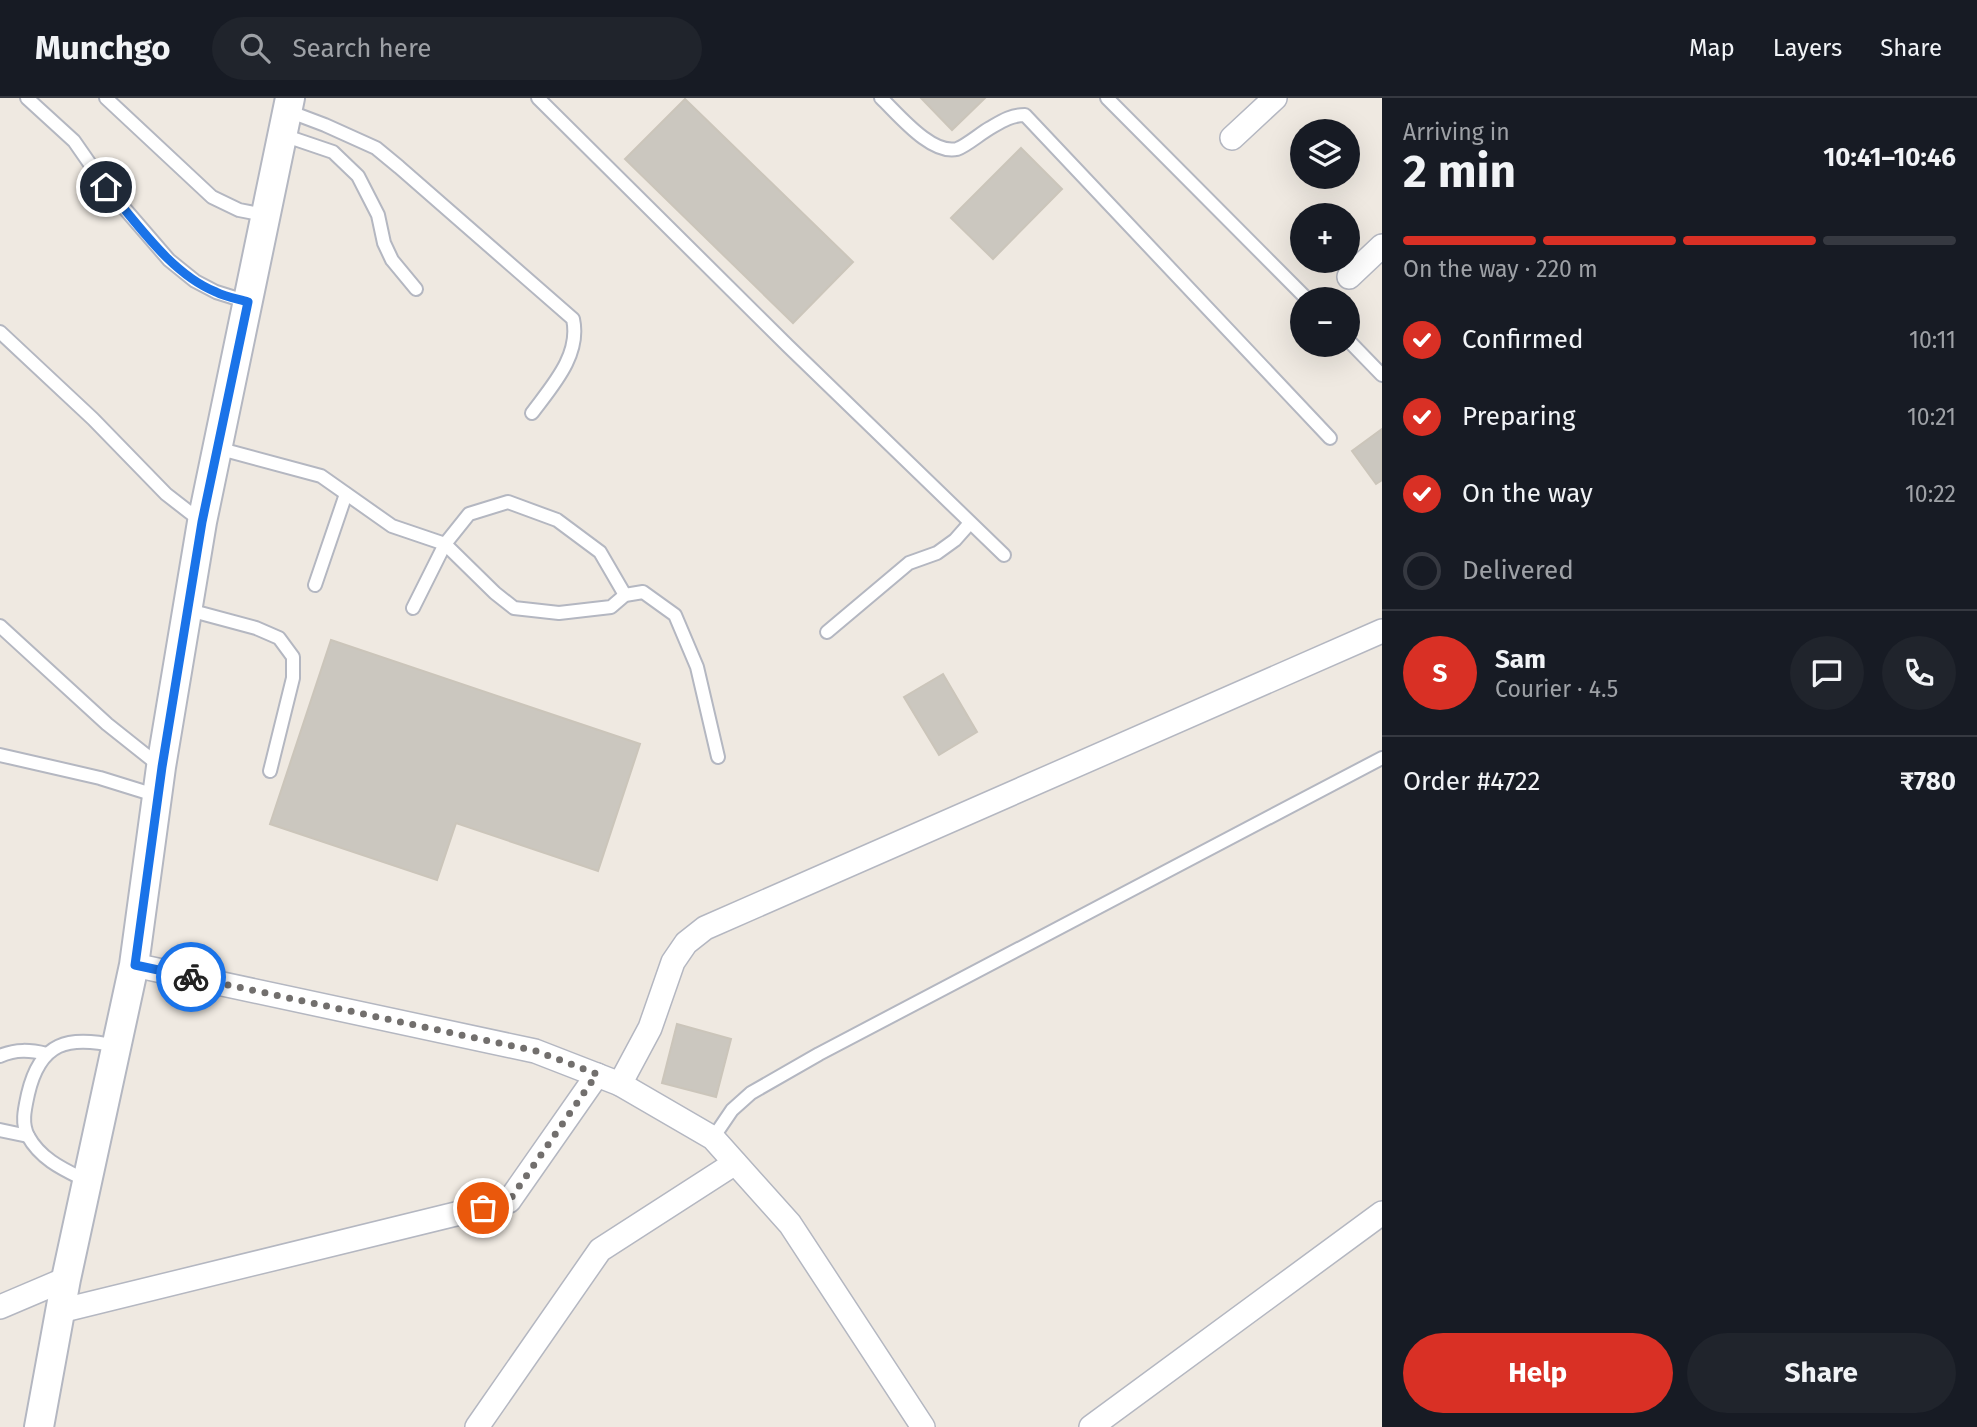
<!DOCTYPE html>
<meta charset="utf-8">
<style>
:root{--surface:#171b24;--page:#20242c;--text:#f1f3f6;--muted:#9ea1a6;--line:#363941;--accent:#d93025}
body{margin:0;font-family:"Fira Sans",sans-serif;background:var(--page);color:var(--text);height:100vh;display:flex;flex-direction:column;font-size:26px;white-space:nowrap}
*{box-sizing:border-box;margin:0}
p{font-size:23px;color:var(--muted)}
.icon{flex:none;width:38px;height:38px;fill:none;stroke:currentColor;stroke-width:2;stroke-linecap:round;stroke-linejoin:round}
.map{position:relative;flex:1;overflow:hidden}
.panel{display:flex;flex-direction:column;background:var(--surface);width:595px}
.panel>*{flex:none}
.tools{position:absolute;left:1290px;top:21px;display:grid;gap:14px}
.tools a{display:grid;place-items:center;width:70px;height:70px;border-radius:50%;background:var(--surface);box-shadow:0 7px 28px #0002;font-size:35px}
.pin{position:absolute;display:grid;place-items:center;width:60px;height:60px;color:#fff;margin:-30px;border:4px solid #fff;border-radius:50%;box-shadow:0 2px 7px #0007}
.courier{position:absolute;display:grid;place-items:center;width:70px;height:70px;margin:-35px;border:5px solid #1a73e8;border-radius:50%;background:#fff;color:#222;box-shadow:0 2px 9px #0007}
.overview em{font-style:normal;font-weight:700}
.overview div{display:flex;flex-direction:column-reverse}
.overview{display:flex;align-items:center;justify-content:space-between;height:119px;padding:0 21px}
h1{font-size:46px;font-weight:700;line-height:52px}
.bar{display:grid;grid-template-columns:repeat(4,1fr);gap:10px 7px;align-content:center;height:84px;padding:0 21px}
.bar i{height:9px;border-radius:5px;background:var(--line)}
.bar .on{background:var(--accent)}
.bar p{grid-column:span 4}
.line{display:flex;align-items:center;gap:18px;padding:0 21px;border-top:2px solid var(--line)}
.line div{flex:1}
.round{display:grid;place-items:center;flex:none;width:74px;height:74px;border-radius:37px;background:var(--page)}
ol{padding:0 21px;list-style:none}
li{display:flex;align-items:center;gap:21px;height:77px}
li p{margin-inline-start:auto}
li .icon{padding:7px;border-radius:50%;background:var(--accent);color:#fff;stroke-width:4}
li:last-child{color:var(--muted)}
li i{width:38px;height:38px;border:4px solid var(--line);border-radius:50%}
.action{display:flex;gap:14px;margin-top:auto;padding:14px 21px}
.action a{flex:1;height:80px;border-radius:42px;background:var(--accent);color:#fff;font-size:28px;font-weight:700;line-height:80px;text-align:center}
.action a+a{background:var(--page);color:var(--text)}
header{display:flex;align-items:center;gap:42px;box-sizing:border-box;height:98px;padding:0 35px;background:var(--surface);border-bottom:2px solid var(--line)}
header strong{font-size:33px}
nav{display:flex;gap:38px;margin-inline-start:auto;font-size:24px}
.search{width:490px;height:63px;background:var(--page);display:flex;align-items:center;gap:18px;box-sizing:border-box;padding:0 24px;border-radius:38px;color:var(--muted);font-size:26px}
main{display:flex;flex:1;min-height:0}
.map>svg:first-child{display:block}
.building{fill:#cbc7bf;stroke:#cbc5ba;stroke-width:2}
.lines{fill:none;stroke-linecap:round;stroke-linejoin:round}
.service-casing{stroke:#b4b7c1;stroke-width:16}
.minor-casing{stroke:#b4b7c1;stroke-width:26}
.tertiary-casing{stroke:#b4b7c1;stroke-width:32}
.service{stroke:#fff;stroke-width:12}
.minor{stroke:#fff;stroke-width:23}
.tertiary{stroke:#fff;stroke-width:28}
.done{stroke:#726f6d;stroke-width:7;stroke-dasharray:0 12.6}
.route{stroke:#1a73e8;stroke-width:9}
</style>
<header>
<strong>Munchgo</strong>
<div class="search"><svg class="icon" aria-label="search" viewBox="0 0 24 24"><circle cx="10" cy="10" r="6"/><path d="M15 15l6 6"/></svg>Search here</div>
<nav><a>Map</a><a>Layers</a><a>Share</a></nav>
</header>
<main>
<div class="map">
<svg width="1382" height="1329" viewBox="0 0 1382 1329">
<rect width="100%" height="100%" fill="#efe9e1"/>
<g class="building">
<path d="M921 0H985L952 32Z"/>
<path d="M685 1 853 164 793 225 625 61Z"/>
<path d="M1021 50 1062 91 993 161 951 120Z"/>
<path d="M1382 331V382L1376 386 1352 353Z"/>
<path d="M331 542 640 646 598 773 456 725 437 782 270 726Z"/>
<path d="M943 576 977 634 939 657 904 599Z"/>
<path d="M677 926 731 941 716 999 662 985Z"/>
</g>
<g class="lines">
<defs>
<g id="service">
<path d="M27 0 74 43 106 89 169 162 195 183 216 194 248 204"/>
<path d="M106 0 212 99 239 112 265 117"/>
<path d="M538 0 788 248 1004 457"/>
<path d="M881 0C898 16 931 57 957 51 966 48 981 35 990 30 1002 23 1011 17 1025 17L1330 340"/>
<path d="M1107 0 1307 201"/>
<path d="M288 13 325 27 376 50 399 69 573 221C581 257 552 288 532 315"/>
<path d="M283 37 333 54 358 78 378 117 384 145 392 162 416 191"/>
<path d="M0 234 93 321 166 396 202 424"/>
<path d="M1348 242 1382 277"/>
<path d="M217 350 321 378 392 428 445 446 495 495 514 510 559 515 611 509 625 497 643 494 675 517 697 569 718 659"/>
<path d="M315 487 346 396"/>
<path d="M413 510 445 446 469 416 508 404 557 422 600 454 625 497"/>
<path d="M189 512 256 530 279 540 293 559V580L270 673"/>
<path d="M0 528 107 626 161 669"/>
<path d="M827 534 909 465 937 455 955 442 970 425"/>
<path d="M0 657 100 680 158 698"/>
<path d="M0 958C16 951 30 952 47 956"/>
<path d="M0 1032 28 1038"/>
<path d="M713 1040 732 1012 751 995 819 956 1382 660"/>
<path d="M87 1083C65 1072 41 1062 28 1038 21 1025 25 1010 28 996 40 944 68 937 116 948"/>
</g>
<g id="minor">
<path d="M1232 40 1275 0"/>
<path d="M1349 179 1382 148"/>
<path d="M134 867 535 953 620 986 713 1040 790 1126 923 1329"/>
<path d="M620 986 650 930 673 864 686 845 705 830 1382 533"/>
<path d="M0 1209 66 1181"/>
<path d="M60 1213 509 1103 597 977"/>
<path d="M477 1329 600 1152 735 1065"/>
<path d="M1091 1329 1382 1115"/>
</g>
<path id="tertiary" d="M39 1329 66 1181 134 867 161 669 202 424 290 0"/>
</defs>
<use href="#service" class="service-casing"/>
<use href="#minor" class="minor-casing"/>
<use href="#tertiary" class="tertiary-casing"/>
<use href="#service" class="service"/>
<use href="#minor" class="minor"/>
<use href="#tertiary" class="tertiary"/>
</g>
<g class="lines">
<path class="done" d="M191 879 536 953 597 976 509 1103 483 1110"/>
<path class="route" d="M106 89C137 125 171 176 216 194 226 199 238 201 248 204L202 424 162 669 135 867 191 879"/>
</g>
</svg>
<div class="tools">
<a><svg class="icon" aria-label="layers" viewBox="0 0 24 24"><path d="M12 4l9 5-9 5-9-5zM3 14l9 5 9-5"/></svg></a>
<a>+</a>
<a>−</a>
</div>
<div class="pin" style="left:483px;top:1110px;background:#ea580c"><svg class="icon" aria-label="bag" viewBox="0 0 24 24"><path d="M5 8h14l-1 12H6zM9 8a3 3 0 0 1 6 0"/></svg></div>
<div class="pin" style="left:106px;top:89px;background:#1f2937"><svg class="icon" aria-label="home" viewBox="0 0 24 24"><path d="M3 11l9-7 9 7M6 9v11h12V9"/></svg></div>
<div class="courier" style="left:191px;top:879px"><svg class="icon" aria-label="bike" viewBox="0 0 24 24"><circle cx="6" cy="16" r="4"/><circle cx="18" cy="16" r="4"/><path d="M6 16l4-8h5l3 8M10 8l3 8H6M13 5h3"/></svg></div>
</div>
<section class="panel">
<div class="overview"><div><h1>2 min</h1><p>Arriving in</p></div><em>10:41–10:46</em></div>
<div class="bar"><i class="on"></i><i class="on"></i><i class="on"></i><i></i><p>On the way · 220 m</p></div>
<ol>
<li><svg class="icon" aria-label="check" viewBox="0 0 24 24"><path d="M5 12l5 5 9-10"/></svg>Confirmed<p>10:11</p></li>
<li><svg class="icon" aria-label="check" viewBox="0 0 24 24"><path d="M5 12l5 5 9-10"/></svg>Preparing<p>10:21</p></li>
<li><svg class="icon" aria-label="check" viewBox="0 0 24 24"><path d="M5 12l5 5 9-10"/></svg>On the way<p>10:22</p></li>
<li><i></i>Delivered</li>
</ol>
<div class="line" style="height:126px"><b class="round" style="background:var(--accent);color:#fff">S</b><div><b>Sam</b><p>Courier · 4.5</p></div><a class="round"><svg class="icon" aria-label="chat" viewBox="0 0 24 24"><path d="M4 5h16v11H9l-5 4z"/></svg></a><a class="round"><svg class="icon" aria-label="phone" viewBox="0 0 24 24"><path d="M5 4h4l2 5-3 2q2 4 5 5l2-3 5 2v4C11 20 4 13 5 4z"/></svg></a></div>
<div class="line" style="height:91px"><div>Order #4722</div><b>₹780</b></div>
<div class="action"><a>Help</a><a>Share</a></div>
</section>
</main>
